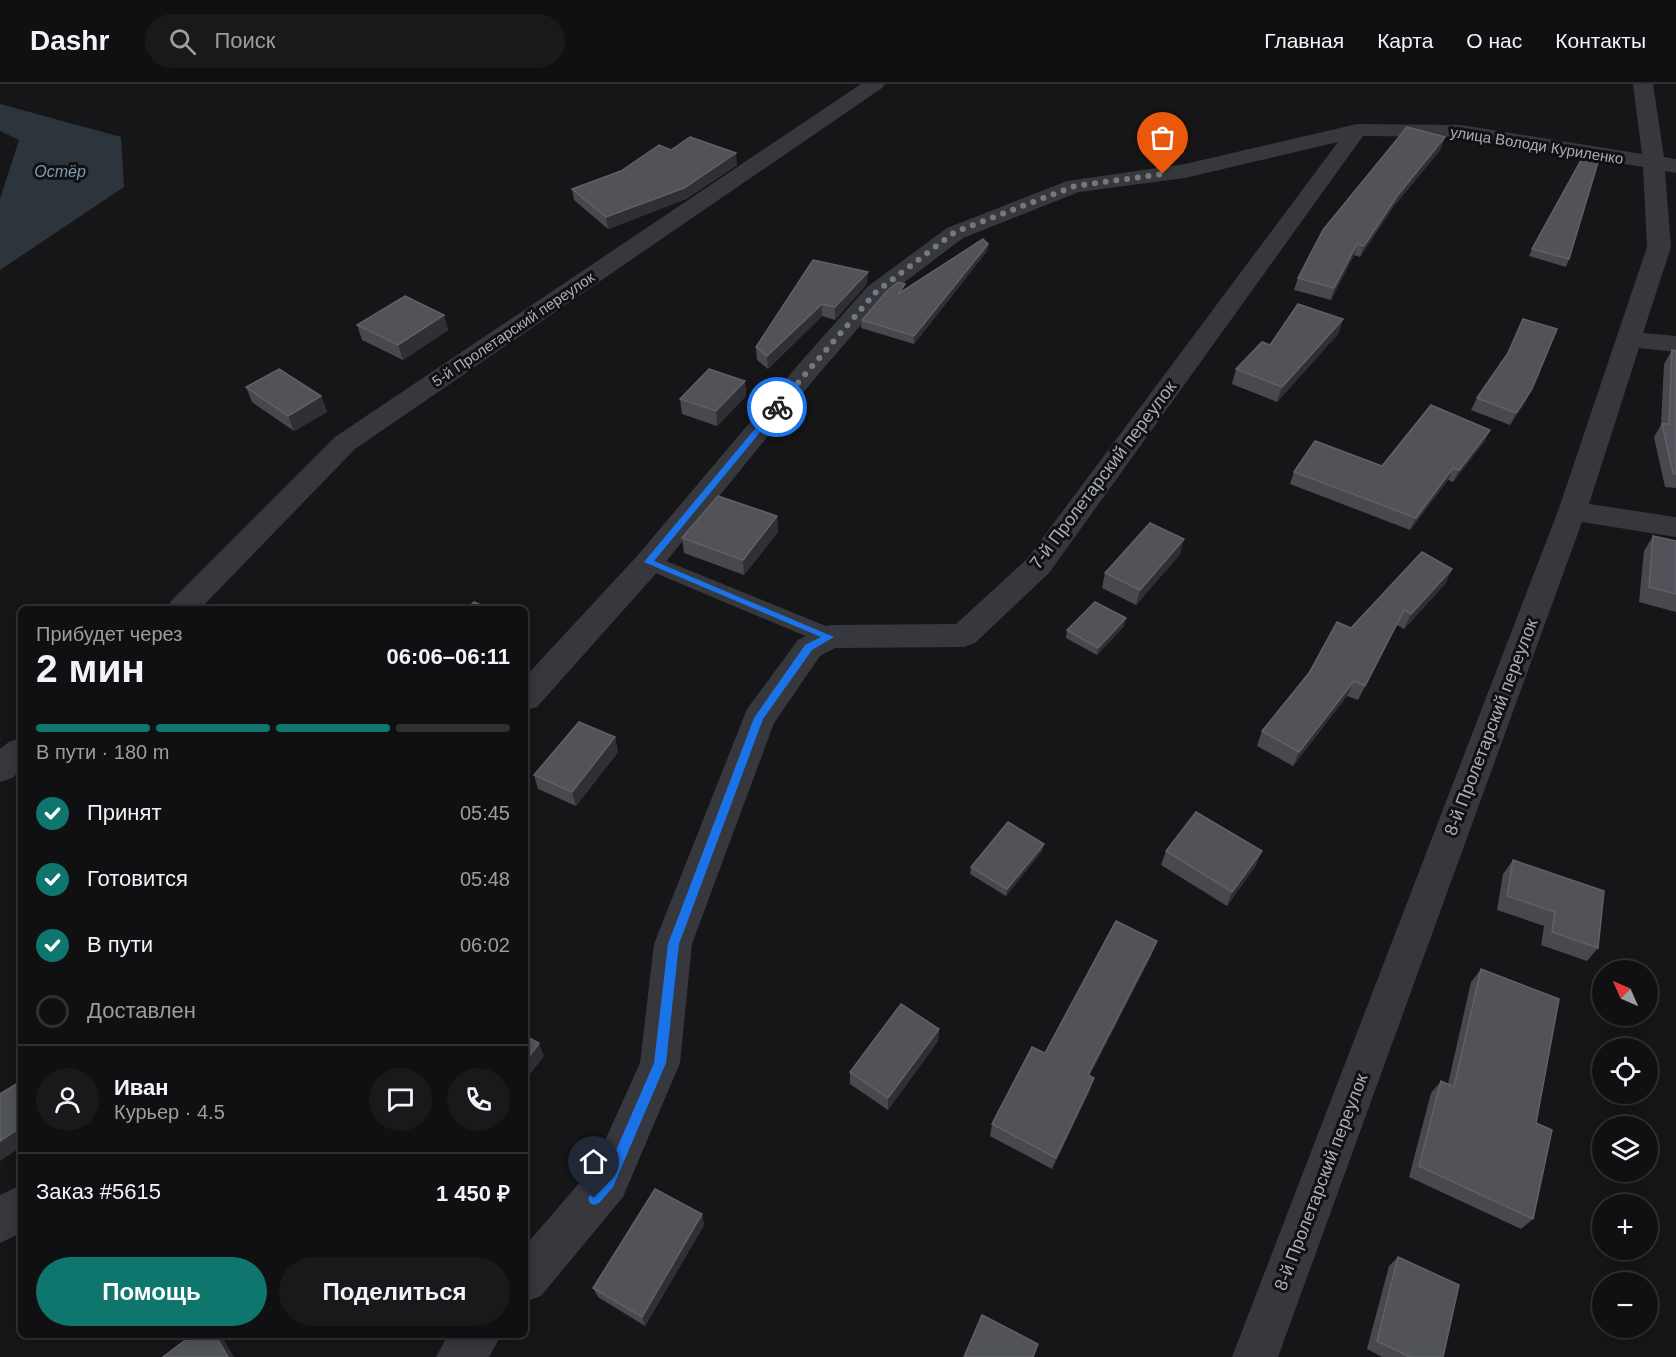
<!DOCTYPE html>
<html lang="ru">
<meta charset="utf-8">
<style>
:root{--surface:#101012;--page:#19191b;--text:#f1f3f6;--muted:#9c9d9f;--line:#303032;--accent:#0f766e}
body{margin:0;font-family:Arial,sans-serif;background:var(--page);color:var(--text);height:100vh;display:flex;flex-direction:column;font-size:22px;white-space:nowrap}
*{box-sizing:border-box;margin:0}
p{font-size:20px;color:var(--muted)}
.icon{flex:none;width:33px;height:33px;fill:none;stroke:currentColor;stroke-width:2;stroke-linecap:round;stroke-linejoin:round}
.map{position:relative;flex:1;overflow:hidden}
.drawer{position:absolute;left:18px;top:522px;width:510px;height:732px;display:flex;flex-direction:column;background:var(--surface);border-radius:9px;box-shadow:0 3px 15px #0003,0 0 0 2px var(--line)}
.drawer>*{flex:none}
.needle{width:39px;rotate:315deg}
.controls{position:absolute;left:1592px;top:876px;display:grid;gap:12px}
.controls a{display:grid;place-items:center;width:66px;height:66px;border-radius:50%;background:var(--surface);box-shadow:0 3px 15px #0003,0 0 0 2px var(--line);font-size:30px}
.pin{position:absolute;display:grid;place-items:center;width:51px;height:51px;color:#fff;margin:-62px -26px;border-radius:50% 50% 50% 0;rotate:-45deg;box-shadow:0 0 6px #0007}
.pin .icon{rotate:45deg}
.courier{position:absolute;display:grid;place-items:center;width:60px;height:60px;margin:-30px;border:4px solid #1a73e8;border-radius:50%;background:#fff;color:#222;box-shadow:0 2px 8px #0007}
.headline em{font-style:normal;font-weight:700}
.headline div{display:flex;flex-direction:column-reverse}
.headline{display:flex;align-items:center;justify-content:space-between;height:102px;padding:0 18px}
h1{font-size:39px;font-weight:700;line-height:45px}
.bar{display:grid;grid-template-columns:repeat(4,1fr);gap:9px 6px;align-content:center;height:72px;padding:0 18px}
.bar i{height:8px;border-radius:4px;background:var(--line)}
.bar .current{background:var(--accent)}
.bar p{grid-column:span 4}
.line{display:flex;align-items:center;gap:15px;padding:0 18px;border-top:2px solid var(--line)}
.line div{flex:1}
.round{display:grid;place-items:center;flex:none;width:63px;height:63px;border-radius:32px;background:var(--page)}
ol{padding:0 18px;list-style:none}
li{display:flex;align-items:center;gap:18px;height:66px}
li p{margin-inline-start:auto}
li .icon{padding:6px;border-radius:50%;background:var(--accent);color:#fff;stroke-width:4}
li:last-child{color:var(--muted)}
li i{width:33px;height:33px;border:3px solid var(--line);border-radius:50%}
.cta{display:flex;gap:12px;margin-top:auto;padding:12px 18px}
.cta a{flex:1;height:69px;border-radius:36px;background:var(--accent);color:#fff;font-size:24px;font-weight:700;line-height:69px;text-align:center}
.cta a+a{background:var(--page);color:var(--text)}
header{display:flex;align-items:center;gap:36px;box-sizing:border-box;height:84px;padding:0 30px;background:var(--surface);border-bottom:2px solid var(--line)}
header strong{font-size:28px}
nav{display:flex;gap:33px;margin-inline-start:auto;font-size:21px}
.search{width:420px;height:54px;background:var(--page);display:flex;align-items:center;gap:15px;box-sizing:border-box;padding:0 21px;border-radius:33px;color:var(--muted);font-size:22px}
.map>svg:first-child{display:block}
.water{fill:#2c353c}
.lines{fill:none;stroke-linecap:round;stroke-linejoin:round}
.lane{fill:#37383d;fill-rule:evenodd}
.street{fill:#37383d;fill-rule:evenodd}
.wall{fill:#47494d}
.shaded-wall{fill:#2f3033}
.building{fill:#525359;stroke:#5f6168;stroke-width:1.5}
.route{fill:#1a73e8}
.done{stroke:#757880;stroke-width:6;stroke-dasharray:0 10.8}
.labels{text-anchor:middle;dominant-baseline:central;stroke-width:6;stroke-linejoin:round;paint-order:stroke}
.far-street-label{font-size:15px;fill:#a8adb8;stroke:#111113}
.far-water-label{font-size:16px;font-style:italic;fill:#7f9bb3;stroke:#111113}
.street-label{font-size:18px;fill:#a8adb8;stroke:#111113}
</style>
<header>
<strong>Dashr</strong>
<div class="search"><svg class="icon" aria-label="search" viewBox="0 0 24 24"><circle cx="10" cy="10" r="6"/><path d="M15 15l6 6"/></svg>Поиск</div>
<nav><a>Главная</a><a>Карта</a><a>О нас</a><a>Контакты</a></nav>
</header>
<div class="map">
<svg width="1676" height="1273" viewBox="0 0 1676 1273">
<rect width="100%" height="100%" fill="#161618"/>
<path class="water" d="M0 20 121 53 124 103 0 186V115L19 56 0 47Z"/>
<g class="lines">
<path class="lane" d="M649 470 838 547 841 553 838 559 830 561 822 559 641 483 638 478 641 473Z"/>
<g class="street">
<path d="M861 0H885L882 4 355 365 200 525H167L171 517 335 353Z"/>
<path d="M1633 0H1653L1664 73 1676 75V89L1665 87 1671 163 1643 249 1676 252V268L1639 264 1589 420 1676 433V453L1582 438 1278 1273H1232L1558 427 1647 163 1643 83 1461 53 1363 52 1049 489 975 559 964 563 835 564 820 572 774 639 692 860 680 979 623 1113 541 1212 525 1218V1162L593 1083 640 979 654 860 747 625 798 556 819 545 830 541 956 540 1027 475 1338 58 1185 94 1079 108 963 154 885 213 816 293 660 485 537 623 525 626V593L638 471 798 281 867 203 947 144 1067 97 1185 80 1357 40 1461 41 1642 70Z"/>
<path d="M21 654V686L12 694 0 698V665L9 658Z"/>
<path d="M21 1101V1149L0 1159V1111Z"/>
<path d="M448 1251H501L489 1273H436Z"/>
</g>
</g>
<g class="wall">
<path d="M1441 65 1394 122 1360 173 1354 171 1331 216 1294 206 1298 194Z"/>
<path d="M671 66 737 81 686 115 608 145 574 116 572 105 621 87Z"/>
<path d="M988 160 987 167 914 260 861 244 862 236 905 206Z"/>
<path d="M1532 165 1569 175 1566 183 1529 172Z"/>
<path d="M813 176 867 200 835 236 822 232 768 285 757 276 756 263Z"/>
<path d="M444 231 448 246 403 276 362 256 357 241Z"/>
<path d="M1343 235 1338 250 1277 318 1232 300 1236 285 1270 261Z"/>
<path d="M1672 266 1676 267V404L1665 403 1654 353 1661 341 1664 280Z"/>
<path d="M745 297 746 312 717 342 682 330 680 315Z"/>
<path d="M246 303 321 312 327 328 294 347 252 318Z"/>
<path d="M1477 314 1526 317 1510 341 1471 326Z"/>
<path d="M1490 346 1484 358 1453 398 1448 396 1410 446 1290 400 1294 388 1382 382Z"/>
<path d="M777 432 778 448 744 491 684 469 682 454Z"/>
<path d="M1653 452 1676 457V528L1639 518 1644 467Z"/>
<path d="M1180 470 1136 521 1102 504 1105 489Z"/>
<path d="M1452 485 1445 500 1404 545 1397 541 1358 616 1347 612 1293 682 1257 662 1262 647 1351 544Z"/>
<path d="M1124 542 1097 571 1066 554 1067 546Z"/>
<path d="M615 653 618 668 576 722 538 705 534 691Z"/>
<path d="M1042 767 1006 812 970 790 971 783Z"/>
<path d="M1166 767 1256 781 1227 822 1161 781Z"/>
<path d="M1513 776 1598 864 1587 877 1541 861 1544 842 1497 826 1503 790Z"/>
<path d="M1152 870 1089 992 1090 1006 1052 1085 990 1052 992 1040 1045 969Z"/>
<path d="M1481 885 1536 1039 1533 1135 1521 1145 1409 1093 1431 1009 1441 997 1448 1000 1471 898Z"/>
<path d="M939 945 938 957 888 1026 850 1000V988Z"/>
<path d="M702 1130 704 1141 645 1242 598 1213 593 1204Z"/>
<path d="M1398 1173 1443 1273H1382L1367 1265 1389 1182Z"/>
</g>
<g class="shaded-wall">
<path d="M1445 53 1441 65 1394 122 1360 173 1364 162 1398 111Z"/>
<path d="M736 69 737 81 686 115 608 145 606 133Z"/>
<path d="M988 160 987 167 914 260V252Z"/>
<path d="M1357 160 1354 171 1331 216 1334 204Z"/>
<path d="M868 188 867 200 835 236V223Z"/>
<path d="M822 220V232L768 285 767 272Z"/>
<path d="M444 231 448 246 403 276 398 261Z"/>
<path d="M1343 235 1338 250 1277 318 1282 303Z"/>
<path d="M745 297 746 312 717 342 716 327Z"/>
<path d="M1532 305 1526 317 1510 341 1516 329Z"/>
<path d="M321 312 327 328 294 347 288 332Z"/>
<path d="M1490 346 1484 358 1453 398 1459 386Z"/>
<path d="M1453 384 1448 396 1410 446 1416 434Z"/>
<path d="M777 432 778 448 744 491 743 476Z"/>
<path d="M1184 455 1180 470 1136 521 1140 506Z"/>
<path d="M1452 485 1445 500 1404 545 1411 530Z"/>
<path d="M1126 534 1124 542 1097 571 1098 564Z"/>
<path d="M1354 597 1347 612 1293 682 1299 668Z"/>
<path d="M615 653 618 668 576 722 572 708Z"/>
<path d="M1044 760 1042 767 1006 812 1007 805Z"/>
<path d="M1262 767 1256 781 1227 822 1232 808Z"/>
<path d="M1157 857 1152 870 1084 1003 1088 991Z"/>
<path d="M939 945 938 957 888 1026V1014Z"/>
<path d="M539 959 544 972 525 997V978Z"/>
<path d="M1094 994 1090 1006 1052 1085 1056 1074Z"/>
<path d="M21 1043V1063L0 1077V1057Z"/>
<path d="M702 1130 704 1141 645 1242 642 1233Z"/>
<path d="M215 1251H221L234 1273H228Z"/>
</g>
<g class="building">
<path d="M1407 43 1445 53 1398 111 1364 162 1357 160 1334 204 1298 194 1323 146Z"/>
<path d="M690 53 736 69 684 104 606 133 572 105 621 87 659 61 671 66Z"/>
<path d="M1585 69 1599 75 1569 175 1532 165Z"/>
<path d="M983 155 988 160 914 252 862 236 887 207 898 198 905 200 898 210Z"/>
<path d="M813 176 868 188 835 223 822 220 767 272 756 263Z"/>
<path d="M405 212 444 231 398 261 357 241Z"/>
<path d="M1298 220 1343 235 1282 303 1236 285 1262 258 1270 261Z"/>
<path d="M1523 235 1557 245 1532 305 1516 329 1477 314 1508 269Z"/>
<path d="M1672 266 1676 267V390L1673 389 1662 340H1669Z"/>
<path d="M279 285 321 312 288 332 246 303Z"/>
<path d="M709 285 745 297 716 327 680 315Z"/>
<path d="M1431 321 1490 346 1459 386 1453 384 1416 434 1294 388 1315 357 1382 382Z"/>
<path d="M718 412 777 432 743 476 682 454Z"/>
<path d="M1150 439 1184 455 1140 506 1105 489Z"/>
<path d="M1653 452 1676 457V510L1649 503Z"/>
<path d="M1422 468 1452 485 1411 530 1404 526 1365 602 1354 597 1299 668 1262 647 1309 589 1337 538 1351 544Z"/>
<path d="M474 518 491 525H467Z"/>
<path d="M1095 518 1126 534 1098 564 1067 546Z"/>
<path d="M579 638 615 653 572 708 534 691Z"/>
<path d="M1196 728 1262 767 1232 808 1166 767Z"/>
<path d="M1008 738 1044 760 1007 805 971 783Z"/>
<path d="M1513 776 1604 807 1598 864 1552 848 1555 828 1507 812Z"/>
<path d="M1116 837 1157 857 1088 991 1094 994 1056 1074 992 1040 1032 963 1045 969Z"/>
<path d="M1481 885 1559 915 1536 1039 1552 1046 1533 1135 1419 1082 1441 997 1454 1003Z"/>
<path d="M901 920 939 945 888 1014 850 988Z"/>
<path d="M525 952 539 959 525 978Z"/>
<path d="M21 997V1043L0 1057V1010Z"/>
<path d="M655 1105 702 1130 642 1233 593 1204Z"/>
<path d="M1398 1173 1459 1201 1443 1273H1410L1377 1257Z"/>
<path d="M982 1231 1038 1260 1033 1273H964Z"/>
<path d="M192 1251H215L228 1273H163Z"/>
</g>
<path class="route" d="M774 322 781 323 654 477 834 553 812 566 763 635 679 860 666 979 613 1103 599 1119 594 1121 590 1119 588 1114 604 1094 654 979 668 860 754 634 805 561 821 553 644 478Z"/>
<g class="lines">
<path class="done" d="M777 323 876 208 955 148 1075 102 1163 90"/>
</g>
<g class="labels">
<g class="far-street-label">
<text transform="translate(1537 61) rotate(9)">улица Володи Куриленко</text>
<text transform="translate(513 245) rotate(-34)">5-й Пролетарский переулок</text>
</g>
<g class="far-water-label">
<text x="60" y="87">Остёр</text>
</g>
<g class="street-label">
<text transform="translate(1103 391) rotate(-53)">7-й Пролетарский переулок</text>
<text transform="translate(1491 643) rotate(-69)">8-й Пролетарский переулок</text>
<text transform="translate(1321 1098) rotate(-69)">8-й Пролетарский переулок</text>
</g>
</g>
</svg>
<div class="controls">
<a><svg class="needle" viewBox="-14 -14 28 28"><path d="M0-13l5 13h-10z" fill="#e53935"/><path d="M0 13l5-13h-10z" fill="#9c9d9f"/></svg></a>
<a><svg class="icon" aria-label="locate" viewBox="0 0 24 24"><circle cx="12" cy="12" r="6"/><path d="M12 2v4M12 18v4M2 12h4M18 12h4"/></svg></a>
<a><svg class="icon" aria-label="layers" viewBox="0 0 24 24"><path d="M12 4l9 5-9 5-9-5zM3 14l9 5 9-5"/></svg></a>
<a>+</a>
<a>−</a>
</div>
<div class="pin" style="left:1163px;top:90px;background:#ea580c"><svg class="icon" aria-label="bag" viewBox="0 0 24 24"><path d="M5 8h14l-1 12H6zM9 8a3 3 0 0 1 6 0"/></svg></div>
<div class="pin" style="left:594px;top:1114px;background:#1f2937"><svg class="icon" aria-label="home" viewBox="0 0 24 24"><path d="M3 11l9-7 9 7M6 9v11h12V9"/></svg></div>
<div class="courier" style="left:777px;top:323px"><svg class="icon" aria-label="bike" viewBox="0 0 24 24"><circle cx="6" cy="16" r="4"/><circle cx="18" cy="16" r="4"/><path d="M6 16l4-8h5l3 8M10 8l3 8H6M13 5h3"/></svg></div>
<section class="drawer">
<div class="headline"><div><h1>2 мин</h1><p>Прибудет через</p></div><em>06:06–06:11</em></div>
<div class="bar"><i class="current"></i><i class="current"></i><i class="current"></i><i></i><p>В пути · 180 m</p></div>
<ol>
<li><svg class="icon" aria-label="check" viewBox="0 0 24 24"><path d="M5 12l5 5 9-10"/></svg>Принят<p>05:45</p></li>
<li><svg class="icon" aria-label="check" viewBox="0 0 24 24"><path d="M5 12l5 5 9-10"/></svg>Готовится<p>05:48</p></li>
<li><svg class="icon" aria-label="check" viewBox="0 0 24 24"><path d="M5 12l5 5 9-10"/></svg>В пути<p>06:02</p></li>
<li><i></i>Доставлен</li>
</ol>
<div class="line" style="height:108px"><a class="round"><svg class="icon" aria-label="person" viewBox="0 0 24 24"><circle cx="12" cy="8" r="4"/><path d="M4 21q1-7 8-7t8 7"/></svg></a><div><b>Иван</b><p>Курьер · 4.5</p></div><a class="round"><svg class="icon" aria-label="chat" viewBox="0 0 24 24"><path d="M4 5h16v11H9l-5 4z"/></svg></a><a class="round"><svg class="icon" aria-label="phone" viewBox="0 0 24 24"><path d="M5 4h4l2 5-3 2q2 4 5 5l2-3 5 2v4C11 20 4 13 5 4z"/></svg></a></div>
<div class="line" style="height:78px"><div>Заказ #5615</div><b>1 450 ₽</b></div>
<div class="cta"><a>Помощь</a><a>Поделиться</a></div>
</section>
</div>
